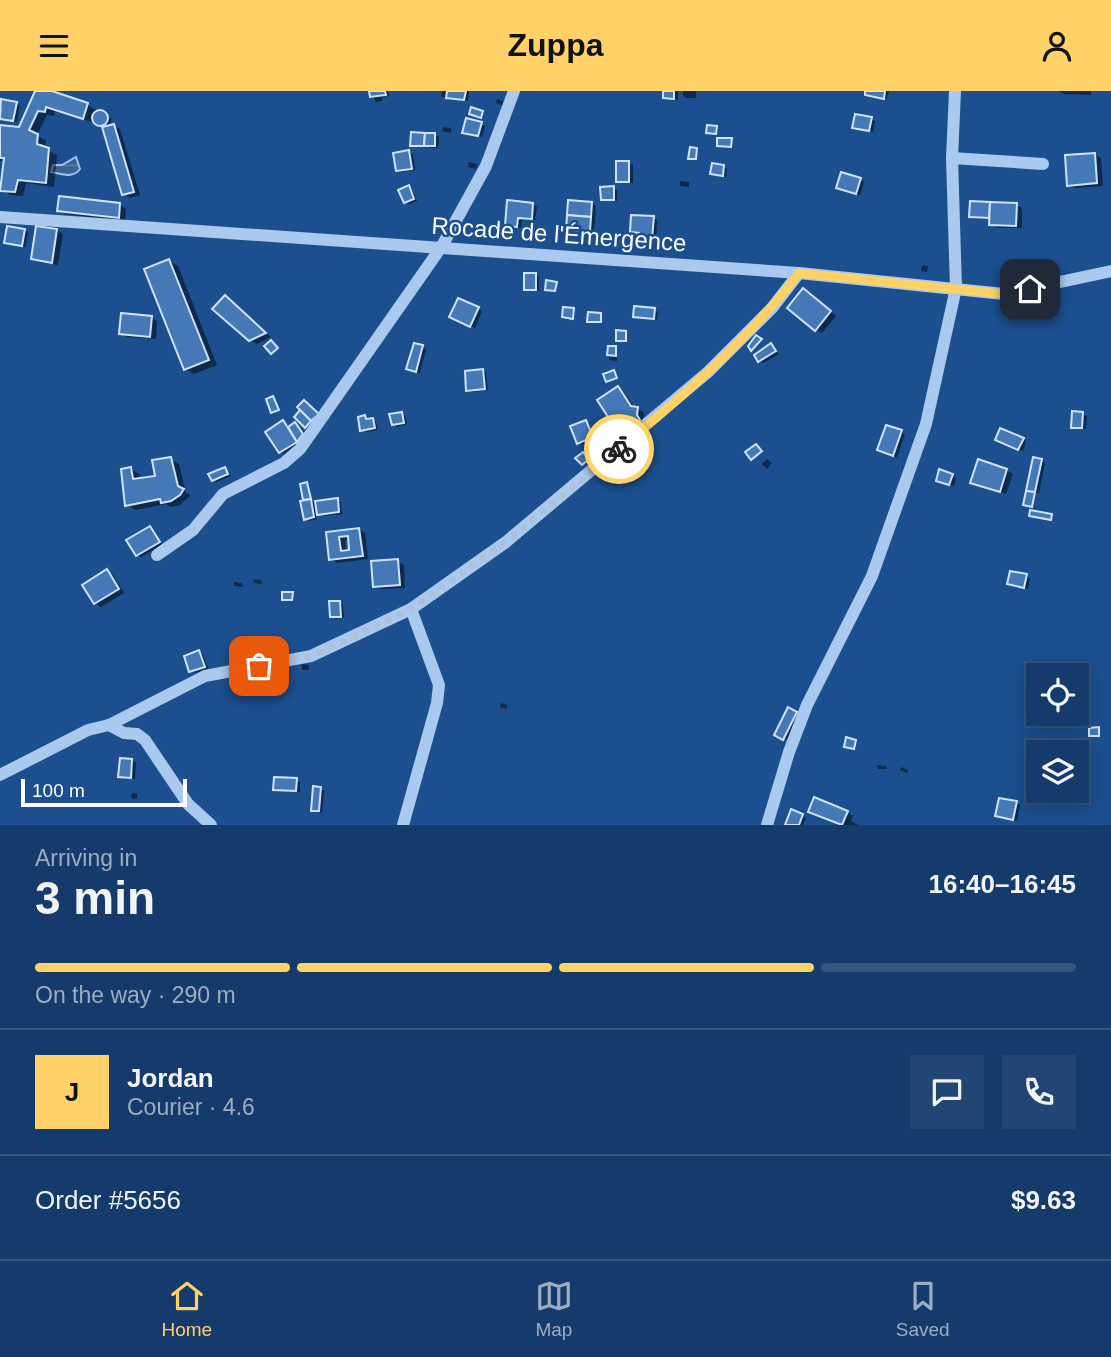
<!DOCTYPE html>
<meta charset="utf-8">
<style>
:root{--surface:#143b6b;--page:#214673;--text:#f1f3f6;--muted:#9dadc1;--line:#33557e;--accent:#ffd166}
body{margin:0;font-family:Helvetica,sans-serif;background:var(--page);color:var(--text);height:100vh;display:flex;flex-direction:column;font-size:26px;white-space:nowrap}
*{box-sizing:border-box;margin:0}
p{font-size:23px;color:var(--muted)}
.icon{flex:none;width:38px;height:38px;fill:none;stroke:currentColor;stroke-width:2;stroke-linecap:round;stroke-linejoin:round}
.map{position:relative;height:734px;overflow:hidden}
.panel{display:flex;flex-direction:column;background:var(--surface);flex:1}
.panel>*{flex:none}
.buttons{position:absolute;left:1026px;top:572px;display:grid;gap:14px}
.buttons a{display:grid;place-items:center;width:63px;height:63px;border-radius:0px;background:var(--surface);box-shadow:0 4px 18px #0003,0 0 0 2px var(--line);font-size:35px}
.scale{position:absolute;left:21px;bottom:18px;width:166px;box-sizing:border-box;padding-left:7px;border:4px solid #fff;border-top:0;font-size:19px;line-height:24px;white-space:nowrap;color:#fff;-webkit-text-stroke:5px #1b4f8f;paint-order:stroke}
.pin{position:absolute;display:grid;place-items:center;width:60px;height:60px;color:#fff;margin:-30px;border-radius:14px;box-shadow:0 4px 10px #0006}
.courier{position:absolute;display:grid;place-items:center;width:70px;height:70px;margin:-35px;border:5px solid #ffd166;border-radius:50%;background:#fff;color:#222;box-shadow:0 2px 9px #0007}
.headline em{font-style:normal;font-weight:700}
.headline div{display:flex;flex-direction:column-reverse}
.headline{display:flex;align-items:center;justify-content:space-between;height:119px;padding:0 35px}
h1{font-size:46px;font-weight:700;line-height:52px}
.bar{display:grid;grid-template-columns:repeat(4,1fr);gap:10px 7px;align-content:center;height:84px;padding:0 35px}
.bar i{height:9px;border-radius:5px;background:var(--line)}
.bar .active{background:var(--accent)}
.bar p{grid-column:span 4}
.line{display:flex;align-items:center;gap:18px;padding:0 35px;border-top:2px solid var(--line)}
.line div{flex:1}
.round{display:grid;place-items:center;flex:none;width:74px;height:74px;border-radius:0px;background:var(--page)}
header{display:flex;justify-content:space-between;align-items:center;height:91px;padding:0 35px;background:var(--accent);color:#111;font-size:32px;font-weight:700}
.tab-bar{display:flex;justify-content:space-around;align-items:center;height:98px;border-top:2px solid var(--line);background:var(--surface);font-size:19px;color:var(--muted)}
.tab-bar a{display:grid;justify-items:center;gap:4px}
.tab-bar .active{color:var(--accent)}
.map>svg:first-child{display:block}
.water{fill:url(#water-rules);stroke:#9cc4f0;stroke-width:2}
.shadow{fill:#0007;fill-rule:evenodd}
.building{fill:#4478b7;stroke:#cfe3fa;stroke-width:2;fill-rule:evenodd}
.lines{fill:none;stroke-linecap:round;stroke-linejoin:round}
.minor{stroke:#a9c9ee;stroke-width:12}
.done{stroke:#afc1d8;stroke-width:7;stroke-dasharray:0 12.6}
.route{stroke:#ffd166;stroke-width:9}
.labels{text-anchor:middle;dominant-baseline:central;stroke-width:5;stroke-linejoin:round;paint-order:stroke}
.street-label{font-size:24px;fill:#fff;stroke:#1b4f8f}
</style>
<header><svg class="icon" aria-label="menu" viewBox="0 0 24 24"><path d="M4 6h16M4 12h16M4 18h16"/></svg>Zuppa<svg class="icon" aria-label="person" viewBox="0 0 24 24"><circle cx="12" cy="8" r="4"/><path d="M4 21q1-7 8-7t8 7"/></svg></header>
<div class="map">
<svg width="1111" height="734" viewBox="0 0 1111 734">
<defs>
<pattern id="water-rules" width="6" height="5" patternUnits="userSpaceOnUse" patternTransform="scale(1.75)"><rect width="6" height="5" fill="#3c6290"/><path d="M0 2.5h6" fill="none" stroke="#597aa1"/></pattern>
</defs>
<rect width="100%" height="100%" fill="#1b4f8f"/>
<path class="water" d="M76 66 80 78C73 88 61 83 51 81L53 74H62Z"/>
<g class="shadow">
<path d="M37 0H49L87 14 96 19 94 24 101 20 112 28 109 36 114 35 120 38 140 104 130 107 124 103 104 36 98 33 93 27 92 31 55 20 54 25 47 24 37 44 46 50 45 58 57 64 54 96 26 92 23 105 11 104 2 99 6 70H0V36L20 38Z"/>
<path d="M371 0H388L389 5 382 6V10L376 11Z"/>
<path d="M442 0H469L468 10 445 7 441 5Z"/>
<path d="M665 0H678V9L664 6Z"/>
<path d="M683 0H696V7H687L683 5Z"/>
<path d="M867 0H889L887 8 870 5Z"/>
<path d="M1059 0H1091V4L1064 3Z"/>
<path d="M497 8 505 11 504 15 496 12Z"/>
<path d="M3 10 20 14 17 31 0 27Z"/>
<path d="M871 28 875 30 873 41 858 38Z"/>
<path d="M481 33 485 35 482 46 468 43Z"/>
<path d="M443 36 451 37V42L442 40Z"/>
<path d="M435 44 439 46 438 57 416 56 412 54Z"/>
<path d="M409 61 413 63 415 79 402 81 398 79Z"/>
<path d="M1094 63 1101 67 1103 95 1075 97 1069 94Z"/>
<path d="M469 71 477 73 476 78 468 76Z"/>
<path d="M629 72 633 74V92H621L618 90Z"/>
<path d="M724 76 727 78 726 86 712 82Z"/>
<path d="M860 88 864 91 860 104 842 98Z"/>
<path d="M680 90 689 91V96L680 95Z"/>
<path d="M408 96 412 98 417 110 409 113 405 111Z"/>
<path d="M613 97 617 99V110L602 108Z"/>
<path d="M592 112 596 115 594 141 568 138Z"/>
<path d="M972 112 1016 114 1022 117V137H997L991 133V128H975L971 125Z"/>
<path d="M533 113 537 116 535 129 522 128 521 137 507 134Z"/>
<path d="M120 114 126 118 125 130 65 123 59 119Z"/>
<path d="M653 127 657 129 656 149 645 148 641 146V143L632 140Z"/>
<path d="M38 137 57 139 63 143 58 174 39 171 33 168Z"/>
<path d="M24 139 28 141 26 156 6 151Z"/>
<path d="M169 170 178 175 217 274 194 283 185 278Z"/>
<path d="M922 174 928 175 927 181 921 180Z"/>
<path d="M535 184 539 186V200H529L526 198Z"/>
<path d="M810 203 836 225 822 242 816 238Z"/>
<path d="M459 209 482 220 475 237 451 225Z"/>
<path d="M231 210 271 246 257 253 250 249Z"/>
<path d="M654 219 658 221 657 229 634 225Z"/>
<path d="M151 226 157 230 156 248 127 246 121 242Z"/>
<path d="M415 254 426 258 420 282 412 280Z"/>
<path d="M771 255 779 263 763 272 759 270 756 264Z"/>
<path d="M609 256 617 258V270L609 269Z"/>
<path d="M483 280 486 282 488 299 472 301 468 298Z"/>
<path d="M618 297 624 301 635 317 644 321 643 329 623 349 616 345 613 329Z"/>
<path d="M401 322 405 325 407 333 397 336 393 333Z"/>
<path d="M1074 322 1087 325 1086 338 1073 336Z"/>
<path d="M365 326 376 331 378 339 366 341 362 339Z"/>
<path d="M586 330 589 333 596 348 582 354 579 351Z"/>
<path d="M283 331 289 337 295 333 299 336 306 346 284 363 280 361Z"/>
<path d="M887 336 905 343 897 366 883 361Z"/>
<path d="M1023 348 1026 350 1023 360 1001 351Z"/>
<path d="M170 368 179 373 186 402 191 404 180 414 171 416 166 413 136 419 127 414 131 378 139 383 140 389 157 386Z"/>
<path d="M767 368 772 372 767 378 762 373Z"/>
<path d="M1041 370 1045 372 1039 402H1036L1033 415 1027 414Z"/>
<path d="M225 378 231 385 217 391 213 389Z"/>
<path d="M1006 379 1013 383 1006 403 979 394Z"/>
<path d="M941 381 956 387 954 395 941 391Z"/>
<path d="M307 393 312 410 317 414 337 409 341 411 342 423 322 425 316 422 317 428 309 430 305 427 309 410 305 408Z"/>
<path d="M150 437 163 454 141 466 137 464Z"/>
<path d="M359 438 365 442 368 468 337 472 331 468 328 442ZM350 448 351 461H346L345 449Z"/>
<path d="M398 470 404 474 405 497 381 498 374 495Z"/>
<path d="M107 480 113 484 124 502 101 516 95 512Z"/>
<path d="M1026 485 1030 487 1028 498 1009 492Z"/>
<path d="M253 488 261 489 262 493 254 492Z"/>
<path d="M234 491 242 492 243 496 234 495Z"/>
<path d="M340 512 343 514 344 527 335 528 332 525Z"/>
<path d="M199 561 203 564 208 578 195 582 191 580Z"/>
<path d="M302 573 309 574V579H302Z"/>
<path d="M501 612 507 614V618L500 616Z"/>
<path d="M789 619 800 624 788 649 777 643Z"/>
<path d="M132 669 136 672 135 688 120 685Z"/>
<path d="M877 674 886 675 887 678H878Z"/>
<path d="M901 676 908 679 907 682 900 679Z"/>
<path d="M296 689 300 691V701L275 698Z"/>
<path d="M320 698 324 700 322 722 313 719Z"/>
<path d="M132 702 137 703V708L131 707Z"/>
<path d="M1016 712 1020 714 1017 730 997 724Z"/>
<path d="M792 720 806 727 803 734H787Z"/>
<path d="M847 721 853 725 851 730 858 734H842L816 724Z"/>
</g>
<g class="building">
<path d="M35 0H52L88 12 83 28 46 16 45 21 38 20 29 39 38 43 37 53 49 57 46 92 18 89 15 101 0 100 4 67H0V34L19 36Z"/>
<path d="M369 0H385L386 4 370 6Z"/>
<path d="M447 0H466L464 9 446 7Z"/>
<path d="M663 0H674V8L663 7Z"/>
<path d="M865 0H885L884 8 865 4Z"/>
<path d="M1 8 17 11 13 30 0 28Z"/>
<path d="M471 16 483 20 481 27 469 23Z"/>
<circle cx="100" cy="27" r="8"/>
<path d="M855 23 872 26 869 40 852 37Z"/>
<path d="M466 27 482 31 478 45 462 42Z"/>
<path d="M114 33 134 101 122 104 102 36Z"/>
<path d="M707 34 717 35 716 43 706 42Z"/>
<path d="M411 41 425 42 424 55H410Z"/>
<path d="M425 42H435V55H424Z"/>
<path d="M717 47H732L731 56 717 55Z"/>
<path d="M690 56 697 57 696 68H688Z"/>
<path d="M409 59 412 78 396 80 393 62Z"/>
<path d="M1095 62 1097 92 1067 95 1065 64Z"/>
<rect x="616" y="70" width="13" height="21"/>
<path d="M712 72 724 74 723 85 710 83Z"/>
<path d="M841 81 861 87 856 103 836 97Z"/>
<path d="M409 94 414 108 404 112 398 99Z"/>
<path d="M614 95V109H601L600 96Z"/>
<path d="M59 105 120 112 119 127 57 120Z"/>
<path d="M507 109 533 112 532 128 518 127 517 136 505 135Z"/>
<path d="M568 109 592 111 591 126 567 124Z"/>
<path d="M970 110 990 111 989 127 969 126Z"/>
<path d="M990 111 1017 112 1016 135 989 134Z"/>
<path d="M567 124 591 126 590 140 566 139Z"/>
<path d="M631 124 654 125 652 148 639 147V142L630 141Z"/>
<path d="M7 135 25 138 22 155 4 152Z"/>
<path d="M36 135 57 138 52 172 31 168Z"/>
<path d="M169 168 209 269 184 279 144 178Z"/>
<rect x="524" y="182" width="12" height="17"/>
<path d="M546 189 557 191 555 200 545 199Z"/>
<path d="M803 197 831 220 815 240 787 217Z"/>
<path d="M225 204 266 242 249 250 212 218Z"/>
<path d="M458 207 479 216 470 236 449 226Z"/>
<path d="M634 215 655 217 654 228 633 226Z"/>
<path d="M563 216 574 217 573 228 562 226Z"/>
<path d="M588 221 601 222V231H587Z"/>
<path d="M121 222 152 225 150 246 119 243Z"/>
<path d="M616 239 626 240V250H616Z"/>
<path d="M756 244 762 248 751 260 748 255Z"/>
<path d="M271 249 278 257 271 263 264 255Z"/>
<path d="M414 252 423 254 416 281 406 278Z"/>
<path d="M771 252 776 260 758 271 754 264Z"/>
<path d="M608 255H616V265L607 264Z"/>
<path d="M483 278 485 298 466 300 465 280Z"/>
<path d="M614 279 617 287 606 291 603 283Z"/>
<path d="M618 295 631 315 638 316 637 324 640 329 615 346 606 332 610 329 597 309Z"/>
<path d="M273 305 279 319 271 322 266 308Z"/>
<path d="M304 309 319 323 311 330 297 316Z"/>
<path d="M300 319 311 330 305 337 294 326Z"/>
<path d="M1072 320 1083 321 1082 337H1071Z"/>
<path d="M402 321 404 332 392 334 389 323Z"/>
<path d="M365 324 366 328 373 327 375 337 360 340 358 326Z"/>
<path d="M283 329 297 351 279 362 265 341Z"/>
<path d="M586 329 593 346 577 353 570 335Z"/>
<path d="M295 331 303 343 297 351 288 336Z"/>
<path d="M886 334 902 339 893 365 877 359Z"/>
<path d="M1000 337 1024 347 1018 359 995 349Z"/>
<path d="M756 353 762 360 751 369 745 361Z"/>
<path d="M583 361 589 368 582 374 575 367Z"/>
<path d="M171 366 178 395 184 398 180 404 171 410 161 412 160 408 125 415 121 378 131 376 133 388 155 385 152 369Z"/>
<path d="M1033 366 1042 368 1035 401 1026 400Z"/>
<path d="M978 368 1007 378 1000 401 970 392Z"/>
<path d="M225 376 228 383 212 390 208 383Z"/>
<path d="M939 378 953 383 949 394 936 390Z"/>
<path d="M307 391 311 408 303 409 300 393Z"/>
<path d="M1026 400 1035 401 1032 416 1023 414Z"/>
<path d="M338 407 339 421 317 424 315 410Z"/>
<path d="M311 408 314 426 304 429 300 410Z"/>
<path d="M1030 419 1052 423 1051 429 1029 425Z"/>
<path d="M150 435 160 451 136 465 126 449Z"/>
<path d="M359 437 363 465 329 469 326 441ZM348 445 349 459 341 460 339 446Z"/>
<path d="M398 468 400 494 373 496 371 470Z"/>
<path d="M107 478 119 498 94 513 82 494Z"/>
<path d="M1010 480 1027 483 1024 497 1007 493Z"/>
<path d="M282 501H293L292 509H282Z"/>
<path d="M329 510H340L341 526H330Z"/>
<path d="M199 559 205 576 189 581 184 565Z"/>
<path d="M788 616 797 621 783 649 774 644Z"/>
<path d="M1099 636V645H1089V637Z"/>
<path d="M846 646 856 649 854 658 844 656Z"/>
<path d="M120 667 132 668 131 687 118 686Z"/>
<path d="M274 686 297 687 296 700 273 699Z"/>
<path d="M313 695 321 696 319 720H311Z"/>
<path d="M814 706 848 720 842 734 808 721Z"/>
<path d="M999 707 1017 710 1013 729 995 725Z"/>
<path d="M791 718 803 723 799 734H785Z"/>
</g>
<g class="lines">
<g class="minor">
<path d="M952 67 1043 73"/>
<path d="M0 126 799 182 1004 203 1111 180"/>
<path d="M157 464 193 439 223 403 284 372 300 358 442 155 486 75 514 0"/>
<path d="M109 634 124 642 137 643 145 649 188 713 211 734"/>
<path d="M0 684 88 639 109 634 205 585 311 565 411 518 506 451 708 281 772 217 799 182"/>
<path d="M403 734 437 612 439 594 411 518"/>
<path d="M767 734 789 661 807 614 872 485 926 333 956 197 952 67 955 0"/>
</g>
</g>
<g class="lines">
<path class="done" d="M259 575 312 565 411 518 506 451 619 358"/>
<path class="route" d="M619 358C684 304 748 249 799 182L1004 203 1030 198"/>
</g>
<g class="labels">
<g class="street-label">
<text transform="translate(559 143) rotate(4)">Rocade de l'Émergence</text>
</g>
</g>
</svg>
<div class="buttons">
<a><svg class="icon" aria-label="locate" viewBox="0 0 24 24"><circle cx="12" cy="12" r="6"/><path d="M12 2v4M12 18v4M2 12h4M18 12h4"/></svg></a>
<a><svg class="icon" aria-label="layers" viewBox="0 0 24 24"><path d="M12 4l9 5-9 5-9-5zM3 14l9 5 9-5"/></svg></a>
</div>
<div class="scale">100 m</div>
<div class="pin" style="left:259px;top:575px;background:#ea580c"><svg class="icon" aria-label="bag" viewBox="0 0 24 24"><path d="M5 8h14l-1 12H6zM9 8a3 3 0 0 1 6 0"/></svg></div>
<div class="pin" style="left:1030px;top:198px;background:#1f2937"><svg class="icon" aria-label="home" viewBox="0 0 24 24"><path d="M3 11l9-7 9 7M6 9v11h12V9"/></svg></div>
<div class="courier" style="left:619px;top:358px"><svg class="icon" aria-label="bike" viewBox="0 0 24 24"><circle cx="6" cy="16" r="4"/><circle cx="18" cy="16" r="4"/><path d="M6 16l4-8h5l3 8M10 8l3 8H6M13 5h3"/></svg></div>
</div>
<section class="panel">
<div class="headline"><div><h1>3 min</h1><p>Arriving in</p></div><em>16:40–16:45</em></div>
<div class="bar"><i class="active"></i><i class="active"></i><i class="active"></i><i></i><p>On the way · 290 m</p></div>
<div class="line" style="height:126px"><b class="round" style="background:var(--accent);color:#111">J</b><div><b>Jordan</b><p>Courier · 4.6</p></div><a class="round"><svg class="icon" aria-label="chat" viewBox="0 0 24 24"><path d="M4 5h16v11H9l-5 4z"/></svg></a><a class="round"><svg class="icon" aria-label="phone" viewBox="0 0 24 24"><path d="M5 4h4l2 5-3 2q2 4 5 5l2-3 5 2v4C11 20 4 13 5 4z"/></svg></a></div>
<div class="line" style="height:91px"><div>Order #5656</div><b>$9.63</b></div>
</section>
<nav class="tab-bar">
<a class="active"><svg class="icon" aria-label="home" viewBox="0 0 24 24"><path d="M3 11l9-7 9 7M6 9v11h12V9"/></svg>Home</a>
<a><svg class="icon" aria-label="map" viewBox="0 0 24 24"><path d="M3 6l6-2 6 2 6-2v14l-6 2-6-2-6 2zM9 4v14M15 6v14"/></svg>Map</a>
<a><svg class="icon" aria-label="saved" viewBox="0 0 24 24"><path d="M7 4h10v16l-5-4-5 4z"/></svg>Saved</a>
</nav>
